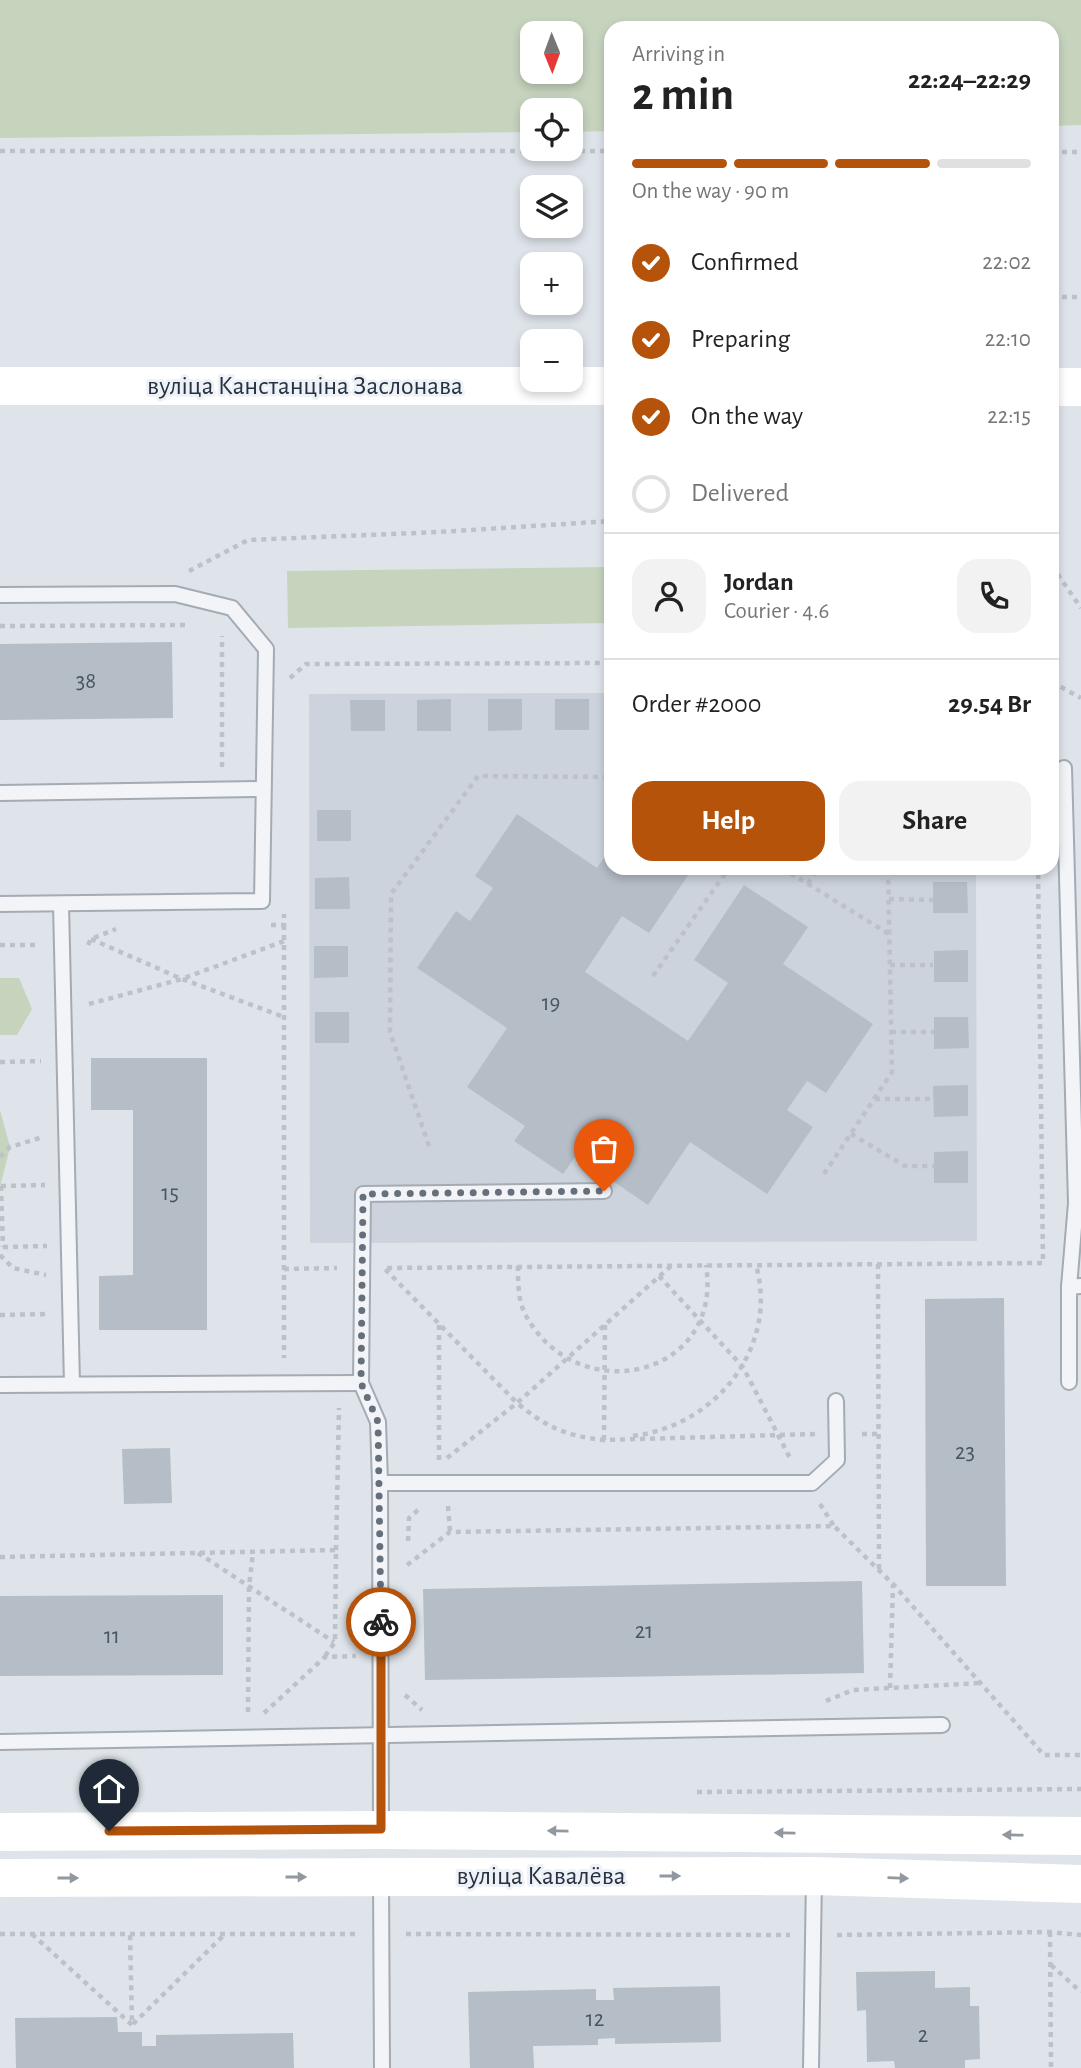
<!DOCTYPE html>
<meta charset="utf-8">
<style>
:root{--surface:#fff;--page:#f2f2f2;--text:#222;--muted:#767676;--line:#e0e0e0;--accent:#b45309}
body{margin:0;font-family:"Alegreya Sans",sans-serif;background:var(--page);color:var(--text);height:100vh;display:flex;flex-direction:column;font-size:26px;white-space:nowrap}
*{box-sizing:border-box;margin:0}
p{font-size:23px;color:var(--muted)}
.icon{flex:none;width:38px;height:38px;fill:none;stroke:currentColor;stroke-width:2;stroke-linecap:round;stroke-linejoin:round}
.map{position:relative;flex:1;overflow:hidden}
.side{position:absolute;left:604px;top:21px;width:455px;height:854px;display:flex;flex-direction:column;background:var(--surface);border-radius:21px;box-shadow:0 4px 10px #0003}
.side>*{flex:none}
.needle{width:46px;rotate:179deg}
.buttons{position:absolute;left:520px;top:21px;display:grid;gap:14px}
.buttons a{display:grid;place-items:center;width:63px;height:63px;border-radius:14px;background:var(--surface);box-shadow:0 4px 10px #0003;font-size:35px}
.pin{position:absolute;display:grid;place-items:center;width:60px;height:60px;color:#fff;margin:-72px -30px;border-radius:50% 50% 50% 0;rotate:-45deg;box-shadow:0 0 7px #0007}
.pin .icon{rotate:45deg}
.courier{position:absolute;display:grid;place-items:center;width:70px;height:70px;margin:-35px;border:5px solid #b45309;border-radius:50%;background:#fff;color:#222;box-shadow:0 2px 9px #0007}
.headline em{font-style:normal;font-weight:700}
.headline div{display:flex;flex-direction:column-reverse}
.headline{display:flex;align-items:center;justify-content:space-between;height:119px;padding:0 28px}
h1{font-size:46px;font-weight:700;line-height:52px}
.bar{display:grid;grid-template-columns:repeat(4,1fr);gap:10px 7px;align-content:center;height:84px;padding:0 28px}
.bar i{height:9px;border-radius:5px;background:var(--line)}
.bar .on{background:var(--accent)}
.bar p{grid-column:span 4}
.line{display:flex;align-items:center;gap:18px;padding:0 28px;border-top:2px solid var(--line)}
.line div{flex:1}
.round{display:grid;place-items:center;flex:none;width:74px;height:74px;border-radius:21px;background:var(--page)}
ol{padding:0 28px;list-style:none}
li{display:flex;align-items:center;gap:21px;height:77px}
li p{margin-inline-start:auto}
li .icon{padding:7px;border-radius:50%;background:var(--accent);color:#fff;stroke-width:4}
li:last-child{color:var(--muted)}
li i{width:38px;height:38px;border:4px solid var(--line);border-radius:50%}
.cta{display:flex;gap:14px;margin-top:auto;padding:14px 28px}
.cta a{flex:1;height:80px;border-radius:21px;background:var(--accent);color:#fff;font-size:28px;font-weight:700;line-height:80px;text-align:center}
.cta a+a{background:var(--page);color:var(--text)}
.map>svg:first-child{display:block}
.built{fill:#ccd3dc}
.green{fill:#c6d4be;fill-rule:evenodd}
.building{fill:#b5bdc7}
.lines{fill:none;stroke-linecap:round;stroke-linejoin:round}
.lane-casing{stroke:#a3abb4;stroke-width:18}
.path{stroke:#bdc2c8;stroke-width:4.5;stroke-dasharray:5 5;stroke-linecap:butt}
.lane{stroke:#f2f4f7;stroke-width:14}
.secondary{stroke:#fff;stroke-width:38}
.oneway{fill:#9298a0}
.done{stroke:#66707d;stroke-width:7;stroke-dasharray:0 12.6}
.route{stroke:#b45309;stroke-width:9}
.labels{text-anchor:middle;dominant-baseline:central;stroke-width:6;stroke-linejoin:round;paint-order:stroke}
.number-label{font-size:23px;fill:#4a5563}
.street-label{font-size:26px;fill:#263242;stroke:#eef2f7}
</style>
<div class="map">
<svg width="1081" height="2068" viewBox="0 0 1081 2068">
<rect width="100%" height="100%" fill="#dee4ea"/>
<path class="built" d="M611 693V868H976L977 1241 310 1243 309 694Z"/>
<g class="green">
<path d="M0 0H1081V125L1052 126V28H611V131L571 132 570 110H532V132L0 138ZM532 33H570V72H532Z"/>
<path d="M611 567V623L288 628 287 571Z"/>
<path d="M0 978H19L32 1009 17 1035H0Z"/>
<path d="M0 1110 10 1147 0 1187Z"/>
</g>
<g class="building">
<path d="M172 642 173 718 0 720V644Z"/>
<path d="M451 699V731H417V700Z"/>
<path d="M488 699H522V730L488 731Z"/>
<rect x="555" y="699" width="34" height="31"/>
<path d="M350 700H385V731H351Z"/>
<rect x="317" y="810" width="34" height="31"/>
<path d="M517 814 597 868 611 847V868H693L649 933 622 916 585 972 688 1041 728 983 694 960 744 885 808 927 783 964 873 1024 826 1093 807 1081 787 1110 813 1127 767 1194 690 1142 648 1205 576 1156 563 1174 514 1141 525 1126 467 1087 507 1028 417 968 456 911 470 921 493 888 475 876Z"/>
<path d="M349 877 350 909H315V878Z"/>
<path d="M933 882H967L968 913H933Z"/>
<path d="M314 946H348V977L314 978Z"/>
<path d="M968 950V982H934V951Z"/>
<rect x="315" y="1012" width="34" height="31"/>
<path d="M934 1017H968L969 1048 934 1049Z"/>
<path d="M91 1058H207V1330H99V1276L133 1275V1110H91Z"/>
<path d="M968 1085V1116L934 1117 933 1086Z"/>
<path d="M968 1151V1183H934V1152Z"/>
<path d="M1004 1298 1006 1586H926L925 1299Z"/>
<path d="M170 1448 172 1503 124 1504 122 1449Z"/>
<path d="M862 1581 864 1673 425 1680 423 1589Z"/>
<path d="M223 1595V1675L0 1676V1596Z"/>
<path d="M935 1971V1988L970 1987V2006H979L980 2059 965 2060V2068H895L894 2061 867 2062 866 2010 857 2011 856 1972Z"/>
<path d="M720 1986 721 2042 615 2044V2038L598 2039V2045L533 2046 534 2068H470L468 1992 596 1989V2000H614L613 1988Z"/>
<path d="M117 2017 118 2032H142V2046H156V2035L293 2033 294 2068H16L15 2018Z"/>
</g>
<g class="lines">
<defs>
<g id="lane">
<path d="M0 595 175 594 232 608 266 649 262 901 0 904"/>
<path d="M1064 768 1076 1203 1069 1287"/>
<path d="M0 793 263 789"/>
<path d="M61 904 72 1384"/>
<path d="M1069 1382V1287L1081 1286"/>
<path d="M0 1385 361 1383"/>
<path d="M380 1483H812L837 1460 836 1401"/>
<path d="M0 1742 942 1725"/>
<path d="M381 1828 380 1483 378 1422 361 1383 363 1194 604 1191"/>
<path d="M381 1877 382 2068"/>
<path d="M811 2068 814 1877"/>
</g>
</defs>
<use href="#lane" class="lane-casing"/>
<g class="path">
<path d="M0 151H611"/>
<path d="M1052 152H1081"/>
<path d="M1052 297H1081"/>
<path d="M1052 566 1081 608"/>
<path d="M189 571 248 540 439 532 611 521"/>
<path d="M0 626 189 625"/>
<path d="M290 678 306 664 611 663"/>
<path d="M1052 682 1081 698"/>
<path d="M222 767V636"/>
<path d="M782 868 889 934"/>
<path d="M808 884 817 868"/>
<path d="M889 899 933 900"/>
<path d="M271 925H284V914"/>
<path d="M284 925V1358"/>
<path d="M91 939 182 979 284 1017"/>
<path d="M0 945H37"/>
<path d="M88 945 91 939 116 929"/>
<path d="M890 965H933"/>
<path d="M653 976 729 868"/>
<path d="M89 1004 182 979 284 941"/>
<path d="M891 1032H934"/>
<path d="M0 1062 41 1061"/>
<path d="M875 1099H933"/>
<path d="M851 1134 905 1166H934"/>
<path d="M429 1146 390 1032 391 894 478 776 611 777"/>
<path d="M0 1157 10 1147 43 1137"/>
<path d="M824 1174 892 1072 888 868"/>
<path d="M1 1186 3 1247"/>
<path d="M1 1186 45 1185"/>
<path d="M3 1247 47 1246"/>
<path d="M0 1255 13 1268 46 1275"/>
<path d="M878 1264 879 1569"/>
<path d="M518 1266C518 1282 518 1300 525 1314 577 1411 724 1378 706 1265"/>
<path d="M284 1269 337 1268"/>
<path d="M659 1276 743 1367 790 1458"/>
<path d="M0 1315 48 1314"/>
<path d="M605 1325 604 1440 607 1439"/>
<path d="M815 1434 604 1440C566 1436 546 1427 517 1403L384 1268 1043 1263 1038 868"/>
<path d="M862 1434H878"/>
<path d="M633 1436C716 1426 779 1347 756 1265"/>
<path d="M447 1458 517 1403 671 1266"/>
<path d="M439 1460V1325"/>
<path d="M820 1504 834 1526"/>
<path d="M448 1506 450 1532"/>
<path d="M408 1541 409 1518 419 1509"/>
<path d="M336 1550 339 1408"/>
<path d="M198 1553 334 1642"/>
<path d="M0 1557 336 1550 335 1642 325 1656"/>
<path d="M407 1565 450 1532 834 1526 893 1584 1044 1755H1081"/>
<path d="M890 1688 893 1584"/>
<path d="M405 1695 422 1710"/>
<path d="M826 1701 853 1690 980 1683"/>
<path d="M248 1712 249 1587 253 1552"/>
<path d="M264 1713 325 1657 356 1656"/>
<path d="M697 1792 1081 1789"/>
<path d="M1050 1932 1051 2068"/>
<path d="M0 1934H359"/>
<path d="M32 1934 132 2025 130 1934"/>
<path d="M406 1934 790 1935"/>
<path d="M837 1935 1050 1932 1081 1935"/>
<path d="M1051 1965 1081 1992"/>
<path d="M133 2024 224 1935"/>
</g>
<use href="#lane" class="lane"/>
<g class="secondary">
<path d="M0 386H611"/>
<path d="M1052 387H1081"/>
<path d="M0 1832 381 1830 1081 1836"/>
<path d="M0 1878 814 1876 1081 1884"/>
</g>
</g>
<defs><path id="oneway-solid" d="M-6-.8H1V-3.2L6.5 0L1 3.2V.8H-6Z" transform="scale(1.75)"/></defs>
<g class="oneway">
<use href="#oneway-solid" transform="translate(558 1831) rotate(-179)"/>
<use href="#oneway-solid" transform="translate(785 1833) rotate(-179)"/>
<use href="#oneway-solid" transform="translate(1013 1835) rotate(-179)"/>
<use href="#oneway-solid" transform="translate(670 1876)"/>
<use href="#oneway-solid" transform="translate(296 1877)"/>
<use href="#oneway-solid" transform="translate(68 1878)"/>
<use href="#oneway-solid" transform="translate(898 1878) rotate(2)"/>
</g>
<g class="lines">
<path class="done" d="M381 1622 378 1422 361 1383 363 1194 604 1191"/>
<path class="route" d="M109 1831 381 1829V1622"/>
</g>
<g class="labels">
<g class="number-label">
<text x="86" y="681">38</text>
<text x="551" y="1003">19</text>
<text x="170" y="1193">15</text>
<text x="965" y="1452">23</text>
<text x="644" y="1631">21</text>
<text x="112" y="1636">11</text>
<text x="595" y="2019">12</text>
<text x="923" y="2035">2</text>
</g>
<g class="street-label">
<text x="305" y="386">вуліца Канстанціна Заслонава</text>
<text x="541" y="1876">вуліца Кавалёва</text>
</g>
</g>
</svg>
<div class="buttons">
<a><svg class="needle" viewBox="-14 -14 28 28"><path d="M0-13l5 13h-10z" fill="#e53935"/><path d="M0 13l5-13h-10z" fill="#767676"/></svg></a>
<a><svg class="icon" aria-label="locate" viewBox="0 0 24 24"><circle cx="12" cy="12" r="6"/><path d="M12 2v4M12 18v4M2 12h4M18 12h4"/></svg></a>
<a><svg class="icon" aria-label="layers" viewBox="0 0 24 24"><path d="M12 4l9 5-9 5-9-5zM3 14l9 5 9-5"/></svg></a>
<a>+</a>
<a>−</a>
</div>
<div class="pin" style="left:604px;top:1191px;background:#ea580c"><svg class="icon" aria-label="bag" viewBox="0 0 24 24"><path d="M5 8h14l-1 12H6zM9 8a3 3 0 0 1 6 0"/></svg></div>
<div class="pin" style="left:109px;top:1831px;background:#1f2937"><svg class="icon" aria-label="home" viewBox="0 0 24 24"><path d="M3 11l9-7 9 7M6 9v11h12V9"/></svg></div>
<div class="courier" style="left:381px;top:1622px"><svg class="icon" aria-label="bike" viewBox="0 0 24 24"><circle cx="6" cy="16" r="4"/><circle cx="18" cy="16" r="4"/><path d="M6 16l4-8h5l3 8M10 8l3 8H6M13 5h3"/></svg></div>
<section class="side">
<div class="headline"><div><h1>2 min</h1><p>Arriving in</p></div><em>22:24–22:29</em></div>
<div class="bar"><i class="on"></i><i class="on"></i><i class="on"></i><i></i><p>On the way · 90 m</p></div>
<ol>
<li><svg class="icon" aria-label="check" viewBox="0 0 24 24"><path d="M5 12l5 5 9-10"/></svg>Confirmed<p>22:02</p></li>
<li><svg class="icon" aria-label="check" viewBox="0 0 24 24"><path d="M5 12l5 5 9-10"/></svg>Preparing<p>22:10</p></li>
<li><svg class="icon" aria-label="check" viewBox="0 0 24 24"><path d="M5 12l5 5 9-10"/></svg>On the way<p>22:15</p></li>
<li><i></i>Delivered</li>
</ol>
<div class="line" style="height:126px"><a class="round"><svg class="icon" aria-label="person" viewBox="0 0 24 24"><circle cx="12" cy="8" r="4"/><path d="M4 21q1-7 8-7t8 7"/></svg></a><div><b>Jordan</b><p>Courier · 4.6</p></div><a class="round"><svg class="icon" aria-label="phone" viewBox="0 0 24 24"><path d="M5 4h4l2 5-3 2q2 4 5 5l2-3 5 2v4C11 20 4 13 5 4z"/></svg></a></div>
<div class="line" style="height:91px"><div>Order #2000</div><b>29.54 Br</b></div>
<div class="cta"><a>Help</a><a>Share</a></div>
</section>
</div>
